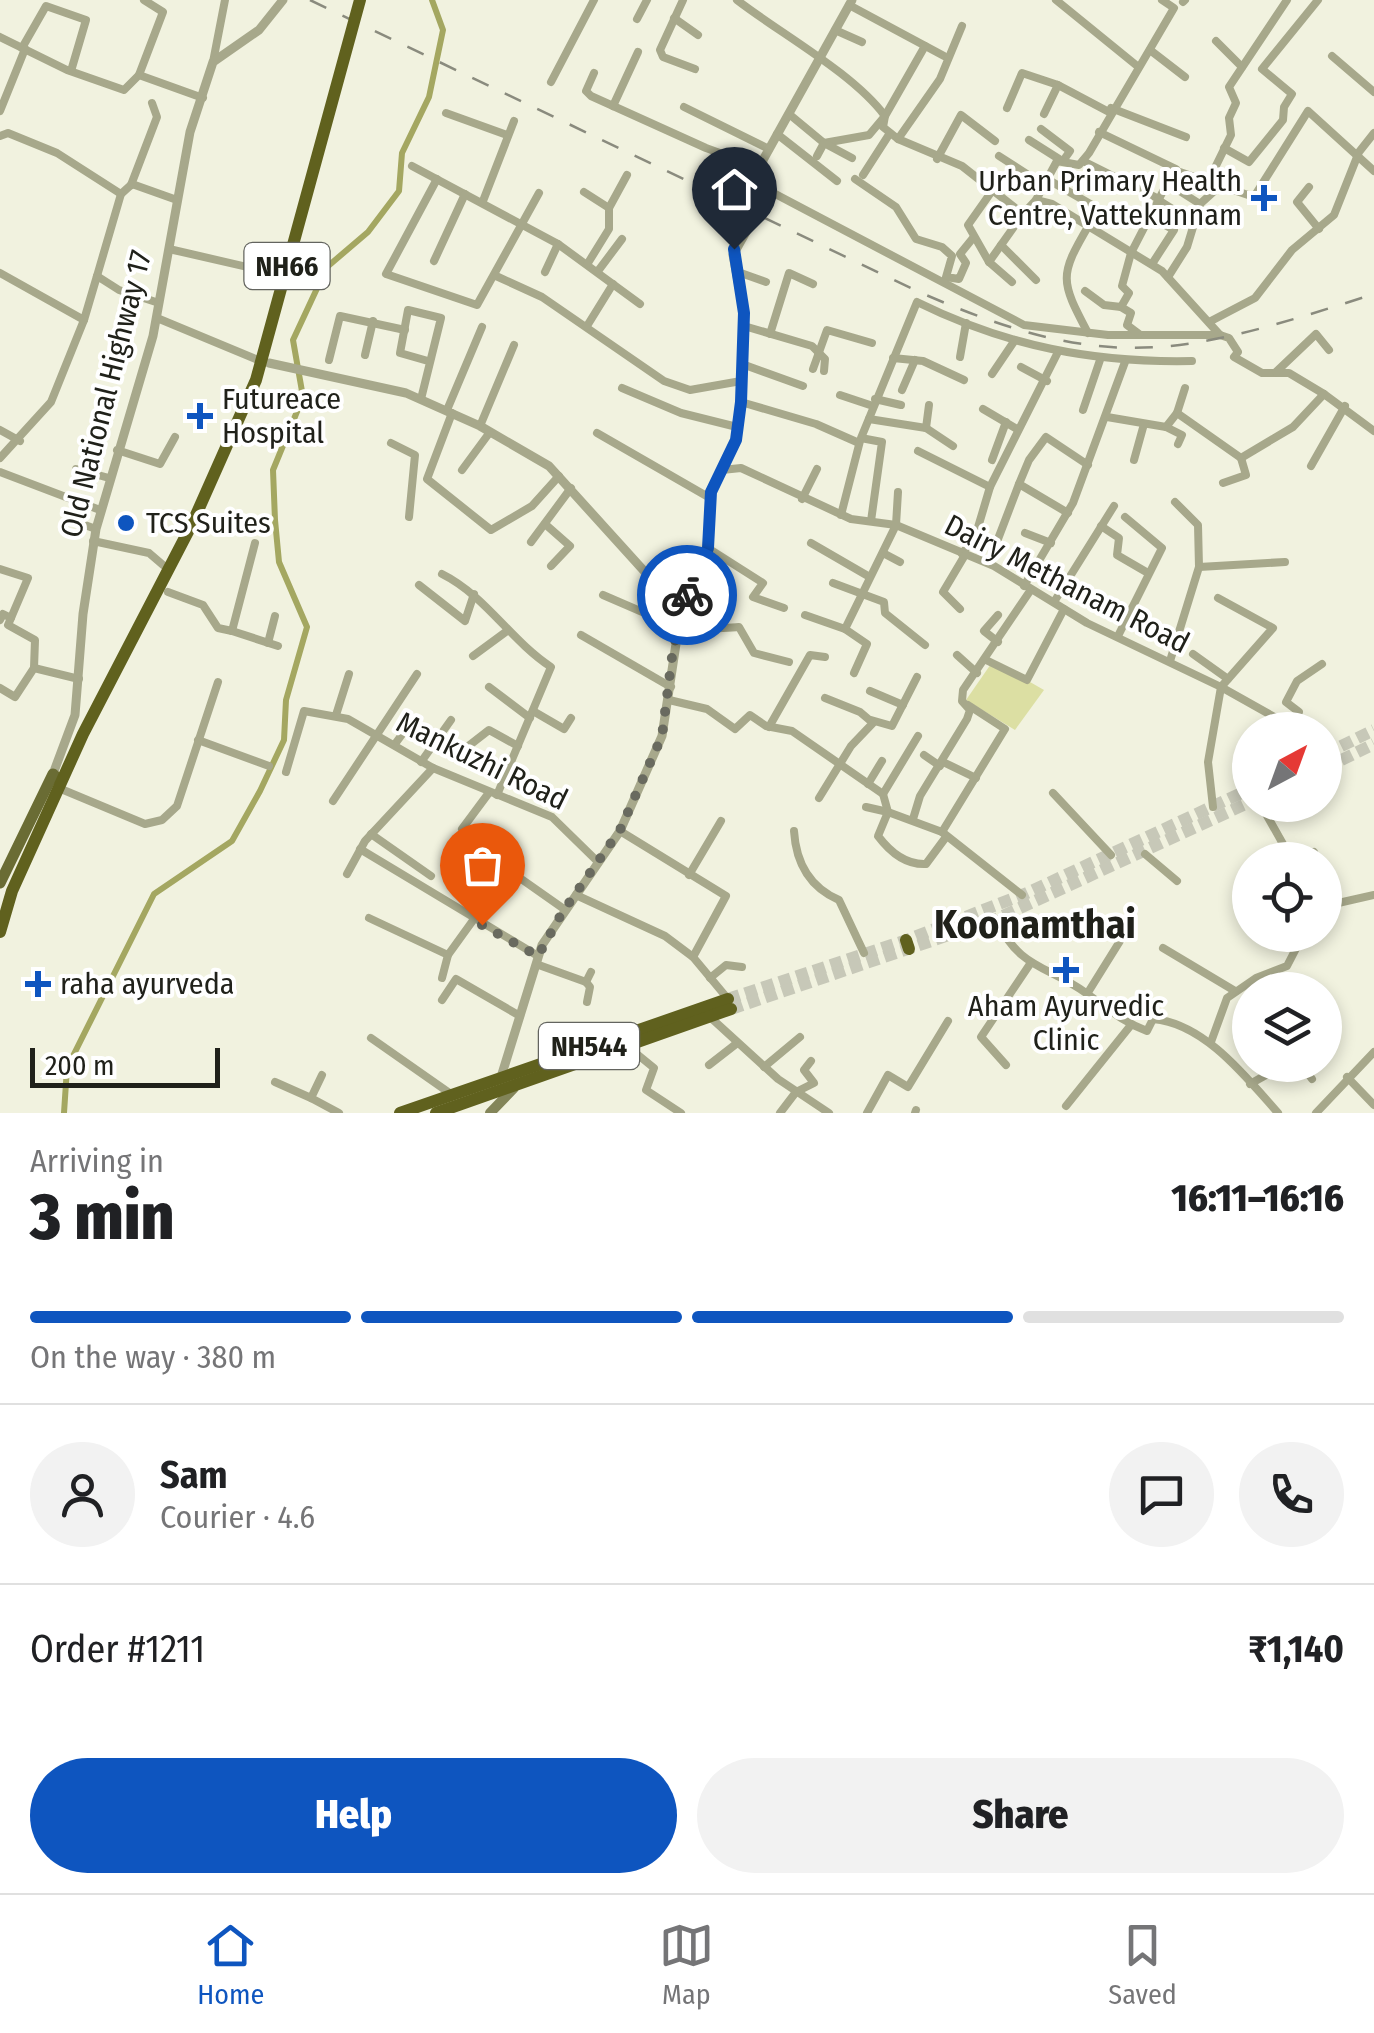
<!DOCTYPE html>
<meta charset="utf-8">
<style>
:root{--surface:#fff;--page:#f2f2f2;--text:#202124;--muted:#757577;--line:#e0e0e0;--accent:#0e55bf}
body{margin:0;font-family:"Fira Sans Condensed",sans-serif;background:var(--page);color:var(--text);height:100vh;display:flex;flex-direction:column;font-size:38px;white-space:nowrap}
*{box-sizing:border-box;margin:0}
p{font-size:32px;color:var(--muted)}
.icon{flex:none;width:55px;height:55px;fill:none;stroke:currentColor;stroke-width:2;stroke-linecap:round;stroke-linejoin:round}
.map{position:relative;height:1113px;overflow:hidden}
.side{display:flex;flex-direction:column;background:var(--surface);flex:1}
.side>*{flex:none}
.needle{width:65px;rotate:41deg}
.buttons{position:absolute;left:1232px;top:712px;display:grid;gap:20px}
.buttons a{display:grid;place-items:center;width:110px;height:110px;border-radius:50%;background:var(--surface);box-shadow:0 5px 15px #0003;font-size:50px}
.scale{position:absolute;left:30px;bottom:25px;width:190px;box-sizing:border-box;padding-left:10px;border:5px solid #20211a;border-top:0;font-size:28px;line-height:35px;white-space:nowrap;color:#20211a;-webkit-text-stroke:8px #fff;paint-order:stroke}
.pin{position:absolute;display:grid;place-items:center;width:85px;height:85px;color:#fff;margin:-102px -42px;border-radius:50% 50% 50% 0;rotate:-45deg;box-shadow:0 0 10px #0007}
.pin .icon{rotate:45deg}
.courier{position:absolute;display:grid;place-items:center;width:100px;height:100px;margin:-50px;border:8px solid #0e55bf;border-radius:50%;background:#fff;color:#222;box-shadow:0 2px 12px #0007}
.headline em{font-style:normal;font-weight:800}
.headline div{display:flex;flex-direction:column-reverse}
.headline{display:flex;align-items:center;justify-content:space-between;height:170px;padding:0 30px}
h1{font-size:65px;font-weight:800;line-height:75px}
.bar{display:grid;grid-template-columns:repeat(4,1fr);gap:15px 10px;align-content:center;height:120px;padding:0 30px}
.bar i{height:12px;border-radius:8px;background:var(--line)}
.bar .selected{background:var(--accent)}
.bar p{grid-column:span 4}
.line{display:flex;align-items:center;gap:25px;padding:0 30px;border-top:2px solid var(--line)}
.line div{flex:1}
.round{display:grid;place-items:center;flex:none;width:105px;height:105px;border-radius:52px;background:var(--page)}
.button{display:flex;gap:20px;margin-top:auto;padding:20px 30px}
.button a{flex:1;height:115px;border-radius:60px;background:var(--accent);color:#fff;font-size:40px;font-weight:800;line-height:115px;text-align:center}
.button a+a{background:var(--page);color:var(--text)}
.tab-bar{display:flex;justify-content:space-around;align-items:center;height:140px;border-top:2px solid var(--line);background:var(--surface);font-size:28px;color:var(--muted)}
.tab-bar a{display:grid;justify-items:center;gap:5px}
.tab-bar .selected{color:var(--accent)}
.map>svg:first-child{display:block}
.green{fill:#dcdfa3}
.lines{fill:none;stroke-linecap:round;stroke-linejoin:round}
.canal{stroke:#a4a761;stroke-width:6}
.tertiary-tunnel{stroke:#c7c8b8;stroke-width:9;stroke-dasharray:9 4.5;stroke-linecap:butt}
.trunk-tunnel{stroke:#c7c8b8;stroke-width:12;stroke-dasharray:12 6;stroke-linecap:butt}
.minor{stroke:#a7a88b;stroke-width:8}
.tertiary{stroke:#a7a88b;stroke-width:9}
.secondary{stroke:#838559;stroke-width:10}
.primary{stroke:#6a6c34;stroke-width:11}
.trunk{stroke:#60611e;stroke-width:12}
.rail{stroke:#8a8b7e;stroke-width:2.5;stroke-dasharray:18 18;stroke-linecap:butt}
.trunk-bridge{stroke:#60611e;stroke-width:12}
.done{stroke:#696a5f;stroke-width:10;stroke-dasharray:0 18}
.route{stroke:#0e55bf;stroke-width:12}
.poi-dot{fill:#0e55bf;stroke:#fff;stroke-width:4}
.labels{text-anchor:middle;dominant-baseline:central;stroke-width:8;stroke-linejoin:round;paint-order:stroke}
.shield{fill:#fff;stroke:#63645f;stroke-width:2.5}
.shield-label{font-size:28px;font-weight:bold;fill:#20211a}
.poi-label{font-size:30px;fill:#20211a;stroke:#fff;text-anchor:start}
.street-label{font-size:30px;fill:#20211a;stroke:#fff}
.district-label{font-size:40px;font-weight:bold;fill:#20211a;stroke:#fff}
</style>
<div class="map">
<svg width="1374" height="1113" viewBox="0 0 1374 1113">
<rect width="100%" height="100%" fill="#f1f2df"/>
<path class="green" d="M993 661 1044 690 1015 730 966 700Z"/>
<g class="lines">
<path class="canal" d="M64 1113 67 1068 154 894 232 841 260 791 284 740 286 700 307 627 279 562 275 520 273 470 303 397 293 340 327 267 368 232 399 191 402 153 429 97 443 30 432 0"/>
<path class="tertiary-tunnel" d="M755 216 761 195"/>
<g class="trunk-tunnel">
<path d="M1325 754 1374 730"/>
<path d="M1325 768 1374 744"/>
<path d="M728 999 904 941 1027 893 1250 789"/>
<path d="M731 1009 996 919 1250 802"/>
</g>
<g class="minor">
<path d="M683 0 660 50 663 57 695 69"/>
<path d="M737 0C781 34 853 73 885 116L883 127 898 139 962 166 1023 214 1036 200 1052 204 1162 271 1220 335 1229 338 1238 352 1234 357 1262 373H1289L1324 394"/>
<path d="M1056 0 1136 65"/>
<path d="M1183 2 1185 0"/>
<path d="M849 5 944 56"/>
<path d="M674 18 698 35"/>
<path d="M637 19 647 0"/>
<path d="M835 30 862 42"/>
<path d="M0 37 67 70 124 90 139 75 203 98"/>
<path d="M1216 41 1242 67"/>
<path d="M22 48 46 6 86 20 71 71"/>
<path d="M1150 50 1185 77"/>
<path d="M1332 56 1374 92"/>
<path d="M213 62 225 0"/>
<path d="M594 73 586 91 591 96 706 148 739 160H763"/>
<path d="M139 75 163 12 144 0"/>
<path d="M551 82 594 0"/>
<path d="M613 106 638 52"/>
<path d="M684 107 769 149"/>
<path d="M1007 108 1022 73 1058 85"/>
<path d="M1111 108 1186 137"/>
<path d="M0 111 25 49"/>
<path d="M446 113 507 135"/>
<path d="M789 114 824 143 817 156"/>
<path d="M1044 114 1058 85 1109 112"/>
<path d="M1041 129 1070 151 1063 161"/>
<path d="M1099 132 1176 169"/>
<path d="M777 134 837 181"/>
<path d="M0 136 8 133 57 153 121 194"/>
<path d="M898 139 940 79 962 26"/>
<path d="M1029 140 1059 159"/>
<path d="M824 143 869 135 885 116 925 46"/>
<path d="M824 143 852 158"/>
<path d="M1224 148 1249 162 1283 120 1284 107 1292 94 1262 69 1318 0"/>
<path d="M999 156 1044 185"/>
<path d="M937 159 961 115 995 141"/>
<path d="M1083 161 1159 199"/>
<path d="M412 166 558 244 640 304"/>
<path d="M863 175 890 133"/>
<path d="M437 179 386 274 477 305 539 193"/>
<path d="M855 179 896 207 916 239 942 247 952 256 946 277 959 279 966 263 960 254 973 238"/>
<path d="M1047 179 1092 205"/>
<path d="M1209 180 1231 135 1229 118 1236 103 1229 87 1287 0"/>
<path d="M1167 183 1200 204 1221 185"/>
<path d="M131 185 157 117 152 103"/>
<path d="M760 186 1024 325 1108 335H1220"/>
<path d="M1309 187 1297 202 1319 229"/>
<path d="M584 192 609 208V229L588 263"/>
<path d="M1036 200 1057 161 1079 165 1089 153 1174 8 1162 0"/>
<path d="M1158 200 1193 222"/>
<path d="M483 201 514 121"/>
<path d="M609 208 627 175"/>
<path d="M1149 216 1174 230 1152 264"/>
<path d="M1001 245 1036 280"/>
<path d="M169 249 269 272"/>
<path d="M434 261 465 194"/>
<path d="M989 262 968 225 992 191"/>
<path d="M598 271 622 239"/>
<path d="M545 272 558 244"/>
<path d="M738 272 766 282"/>
<path d="M0 273 84 320 97 276 119 290 159 303"/>
<path d="M97 276 121 194 132 184 177 200"/>
<path d="M496 276 542 297 664 381 690 390 741 381"/>
<path d="M1168 277 1187 247 1200 204"/>
<path d="M1012 282 989 262 1023 214"/>
<path d="M1085 291 1104 305 1121 307"/>
<path d="M157 318 263 362"/>
<path d="M1209 322 1255 298 1292 250 1334 215 1359 152 1374 133"/>
<path d="M587 326 613 284"/>
<path d="M744 326 812 346 825 359 824 371"/>
<path d="M1088 333C1060 280 1059 276 1089 225"/>
<path d="M770 334 789 273 813 284"/>
<path d="M1139 334 1127 325 1131 313 1121 307 1129 293 1122 286 1131 253 1174 170 1254 197 1308 111 1374 171"/>
<path d="M365 355 373 321"/>
<path d="M960 357 966 323"/>
<path d="M893 358 923 361 964 380"/>
<path d="M329 360 340 316 405 330"/>
<path d="M742 364 803 386"/>
<path d="M1021 367 1047 381"/>
<path d="M813 369 827 330 872 343"/>
<path d="M1276 372 1316 334 1329 350"/>
<path d="M992 374 1015 340"/>
<path d="M622 388 681 413 737 427"/>
<path d="M902 390 915 360"/>
<path d="M840 395 873 406"/>
<path d="M421 399 441 318 408 310 400 353 428 361"/>
<path d="M875 399 901 405"/>
<path d="M741 402 816 424 859 443"/>
<path d="M983 409 1017 429"/>
<path d="M447 410 482 327"/>
<path d="M1083 410 1100 360"/>
<path d="M452 413 427 479 491 530 532 506 559 476"/>
<path d="M1177 413 1185 388"/>
<path d="M1107 417 1166 427 1177 413 1241 458 1293 427 1324 394 1374 431"/>
<path d="M869 419 926 428 953 446"/>
<path d="M480 426 514 345"/>
<path d="M1166 427 1182 435 1178 444"/>
<path d="M926 428 929 405"/>
<path d="M0 430 20 441"/>
<path d="M597 433 710 498"/>
<path d="M391 443 415 455 409 517"/>
<path d="M117 450 160 464 175 437"/>
<path d="M918 451 990 487"/>
<path d="M0 458 51 402 84 320"/>
<path d="M992 460 1006 422"/>
<path d="M1134 460 1144 424"/>
<path d="M1311 466 1345 406"/>
<path d="M76 469 109 478"/>
<path d="M462 470 490 432"/>
<path d="M722 470 741 468 851 519 896 525 994 566 1087 623 1221 687 1208 762 1213 807"/>
<path d="M0 472 100 510"/>
<path d="M1223 483 1246 475 1241 458"/>
<path d="M1019 484 1029 460 1046 437 1088 465"/>
<path d="M802 499 817 469"/>
<path d="M841 515 860 441"/>
<path d="M68 519 96 529"/>
<path d="M871 521 882 442 861 438 917 302C1006 346 1093 363 1192 361"/>
<path d="M545 524 570 546 551 566"/>
<path d="M1101 526 1119 538 1117 555 1148 573"/>
<path d="M1025 533 1051 543"/>
<path d="M998 539 1019 484 1068 513"/>
<path d="M93 541 149 553 163 565"/>
<path d="M531 542 571 488"/>
<path d="M811 543 868 576"/>
<path d="M708 548 763 583 753 597 784 608"/>
<path d="M883 553 900 562"/>
<path d="M962 554 976 534 990 487 1058 352"/>
<path d="M1199 567 1285 562"/>
<path d="M0 569 28 578 8 625 35 640 34 668"/>
<path d="M442 574C486 596 510 640 551 667L497 795"/>
<path d="M833 583 884 602 885 613 925 645"/>
<path d="M419 585 465 621 474 594"/>
<path d="M1024 586 1073 503 1125 362"/>
<path d="M168 592 203 605 218 628 232 631 255 543"/>
<path d="M603 595 691 633C706 626 723 629 739 627L754 653 789 662"/>
<path d="M1218 598 1273 628 1221 687 1285 723H1295L1294 730"/>
<path d="M1054 602 1114 506"/>
<path d="M960 609 943 592 965 555"/>
<path d="M805 615 845 629 867 644 854 673"/>
<path d="M998 615 984 631 998 642"/>
<path d="M0 620 3 614 11 618"/>
<path d="M845 629 896 525 898 492"/>
<path d="M232 631 278 646"/>
<path d="M581 635 671 687"/>
<path d="M1118 636 1162 548 1125 517"/>
<path d="M268 643 275 616"/>
<path d="M1193 654 1228 679"/>
<path d="M957 655 977 673"/>
<path d="M473 656 507 631"/>
<path d="M986 660 1027 680 1064 609"/>
<path d="M1170 661 1199 567 1198 525 1175 502"/>
<path d="M489 687 530 718"/>
<path d="M0 688 15 697 34 668 79 679"/>
<path d="M870 691 903 705"/>
<path d="M669 700 707 709 735 729 750 715 766 726 792 731 883 794 888 812 942 832 1022 895"/>
<path d="M533 711 564 729 571 718"/>
<path d="M336 715 349 674"/>
<path d="M871 720 892 726 917 677"/>
<path d="M1295 723 1299 712 1286 702 1297 681 1322 664"/>
<path d="M769 727 810 655 825 657"/>
<path d="M198 740 269 766"/>
<path d="M395 744 409 725"/>
<path d="M462 751 489 730 518 746"/>
<path d="M924 755 940 766"/>
<path d="M421 762 451 720"/>
<path d="M943 762 976 778"/>
<path d="M286 772 304 711 348 719 433 768 552 817 598 862"/>
<path d="M868 784 882 761"/>
<path d="M61 789 145 824 162 820 177 806 218 682"/>
<path d="M1053 793 1111 855"/>
<path d="M883 794 918 736"/>
<path d="M819 798 851 746 873 723 860 712 825 698"/>
<path d="M333 801 417 674"/>
<path d="M1261 805 1292 860"/>
<path d="M866 807 888 812 878 836C890 852 906 865 926 864L946 837"/>
<path d="M913 819 920 796 967 719 970 710 962 701 963 690 1030 591"/>
<path d="M620 831 726 896 693 957"/>
<path d="M794 831C796 863 809 887 839 900L864 953"/>
<path d="M942 832 1005 729 968 705"/>
<path d="M371 834 431 876"/>
<path d="M476 840 462 829 488 794"/>
<path d="M360 849 538 956"/>
<path d="M1145 854 1177 881"/>
<path d="M1303 860 1314 852"/>
<path d="M507 869 564 909"/>
<path d="M347 874 365 841 433 768"/>
<path d="M689 875 721 821"/>
<path d="M576 895 665 936 693 957 728 999"/>
<path d="M1325 906 1374 895"/>
<path d="M369 918 448 955"/>
<path d="M996 919C1019 969 1047 965 1086 993 1107 1008 1123 1022 1147 1031L1153 1019C1204 1023 1246 1077 1278 1113"/>
<path d="M1163 948 1235 991"/>
<path d="M536 964 586 982 591 972"/>
<path d="M442 978 448 955 474 919"/>
<path d="M710 978 726 965 742 967"/>
<path d="M586 982 590 987 587 1002"/>
<path d="M1087 994 1130 925"/>
<path d="M442 1000 456 979 520 1016"/>
<path d="M710 1017 778 1079 829 1113"/>
<path d="M371 1038 451 1094"/>
<path d="M1211 1042 1227 998 1256 978 1287 966 1303 935"/>
<path d="M627 1046 654 1068 646 1090 681 1113"/>
<path d="M709 1065 736 1044"/>
<path d="M1006 1065 981 1037 1030 964"/>
<path d="M1302 1065 1312 1079"/>
<path d="M764 1067 800 1037"/>
<path d="M322 1075 311 1098 339 1113"/>
<path d="M1347 1077 1374 1105"/>
<path d="M275 1082 311 1098"/>
<path d="M1250 1084 1284 1065"/>
<path d="M1066 1106 1131 1025"/>
<path d="M780 1113 796 1092 814 1083 804 1070 811 1061"/>
<path d="M867 1113 888 1075 908 1087 948 1021"/>
<path d="M915 1113 916 1110"/>
<path d="M1316 1113 1374 1052"/>
</g>
<g class="tertiary">
<path d="M761 195 763 160 852 0"/>
<path d="M269 363 406 393 480 426 549 466 645 572 687 594"/>
<path d="M53 774 75 715 83 614 96 529 153 336 190 132 213 62 259 30 283 0"/>
<path d="M501 1077 542 945 620 831 662 736 681 611 708 548 711 492 736 440 741 402 744 313 733 255 755 216"/>
</g>
<path class="secondary" d="M490 1113 514 1088"/>
<path class="primary" d="M0 883 53 774 61 782"/>
<g class="trunk">
<path d="M0 932 12 891 83 734 192 524"/>
<path d="M906 940 909 949"/>
<path d="M400 1113 728 999"/>
<path d="M436 1113 731 1009"/>
</g>
<path class="rail" d="M310 0 917 291C1109 376 1181 356 1374 294"/>
<path class="trunk-bridge" d="M192 524 256 380 360 0"/>
</g>
<g class="lines">
<path class="done" d="M482 925 538 956 562 913 620 830 662 736 673 649 687 595"/>
<path class="route" d="M687 595 708 548 711 492 736 440 741 402 744 313 734 249"/>
</g>
<g class="poi-dot">
<path d="M1259 183h10v10h10v10h-10v10h-10v-10h-10v-10h10z"/>
<path d="M195 401h10v10h10v10h-10v10h-10v-10h-10v-10h10z"/>
<circle cx="126" cy="523" r="10"/>
<path d="M1061 955h10v10h10v10h-10v10h-10v-10h-10v-10h10z"/>
<path d="M33 969h10v10h10v10h-10v10h-10v-10h-10v-10h10z"/>
</g>
<g class="labels">
<g class="shield">
<rect x="244.5" y="243" width="85" height="46" rx="8"/>
<rect x="539" y="1023" width="100" height="46" rx="8"/>
</g>
<g class="shield-label">
<text x="287" y="266">NH66</text>
<text x="589" y="1046">NH544</text>
</g>
<g class="poi-label">
<text x="1242" y="181" text-anchor="end">Urban Primary Health<tspan x="1242" dy="34">Centre, Vattekunnam</tspan></text>
<text x="222" y="399">Futureace<tspan x="222" dy="34">Hospital</tspan></text>
<text x="146" y="523">TCS Suites</text>
<text x="60" y="984">raha ayurveda</text>
<text x="1066" y="1006" text-anchor="middle">Aham Ayurvedic<tspan x="1066" dy="34">Clinic</tspan></text>
</g>
<g class="street-label">
<text transform="translate(106 394) rotate(-76)">Old National Highway 17</text>
<text transform="translate(1067 584) rotate(27)">Dairy Methanam Road</text>
<text transform="translate(482 761) rotate(26)">Mankuzhi Road</text>
</g>
<g class="district-label">
<text x="1035" y="925">Koonamthai</text>
</g>
</g>
</svg>
<div class="buttons">
<a><svg class="needle" viewBox="-14 -14 28 28"><path d="M0-13l5 13h-10z" fill="#e53935"/><path d="M0 13l5-13h-10z" fill="#757577"/></svg></a>
<a><svg class="icon" aria-label="locate" viewBox="0 0 24 24"><circle cx="12" cy="12" r="6"/><path d="M12 2v4M12 18v4M2 12h4M18 12h4"/></svg></a>
<a><svg class="icon" aria-label="layers" viewBox="0 0 24 24"><path d="M12 4l9 5-9 5-9-5zM3 14l9 5 9-5"/></svg></a>
</div>
<div class="scale">200 m</div>
<div class="pin" style="left:482px;top:925px;background:#ea580c"><svg class="icon" aria-label="bag" viewBox="0 0 24 24"><path d="M5 8h14l-1 12H6zM9 8a3 3 0 0 1 6 0"/></svg></div>
<div class="pin" style="left:734px;top:249px;background:#1f2937"><svg class="icon" aria-label="home" viewBox="0 0 24 24"><path d="M3 11l9-7 9 7M6 9v11h12V9"/></svg></div>
<div class="courier" style="left:687px;top:595px"><svg class="icon" aria-label="bike" viewBox="0 0 24 24"><circle cx="6" cy="16" r="4"/><circle cx="18" cy="16" r="4"/><path d="M6 16l4-8h5l3 8M10 8l3 8H6M13 5h3"/></svg></div>
</div>
<section class="side">
<div class="headline"><div><h1>3 min</h1><p>Arriving in</p></div><em>16:11–16:16</em></div>
<div class="bar"><i class="selected"></i><i class="selected"></i><i class="selected"></i><i></i><p>On the way · 380 m</p></div>
<div class="line" style="height:180px"><a class="round"><svg class="icon" aria-label="person" viewBox="0 0 24 24"><circle cx="12" cy="8" r="4"/><path d="M4 21q1-7 8-7t8 7"/></svg></a><div><b>Sam</b><p>Courier · 4.6</p></div><a class="round"><svg class="icon" aria-label="chat" viewBox="0 0 24 24"><path d="M4 5h16v11H9l-5 4z"/></svg></a><a class="round"><svg class="icon" aria-label="phone" viewBox="0 0 24 24"><path d="M5 4h4l2 5-3 2q2 4 5 5l2-3 5 2v4C11 20 4 13 5 4z"/></svg></a></div>
<div class="line" style="height:130px"><div>Order #1211</div><b>₹1,140</b></div>
<div class="button"><a>Help</a><a>Share</a></div>
</section>
<nav class="tab-bar">
<a class="selected"><svg class="icon" aria-label="home" viewBox="0 0 24 24"><path d="M3 11l9-7 9 7M6 9v11h12V9"/></svg>Home</a>
<a><svg class="icon" aria-label="map" viewBox="0 0 24 24"><path d="M3 6l6-2 6 2 6-2v14l-6 2-6-2-6 2zM9 4v14M15 6v14"/></svg>Map</a>
<a><svg class="icon" aria-label="saved" viewBox="0 0 24 24"><path d="M7 4h10v16l-5-4-5 4z"/></svg>Saved</a>
</nav>
